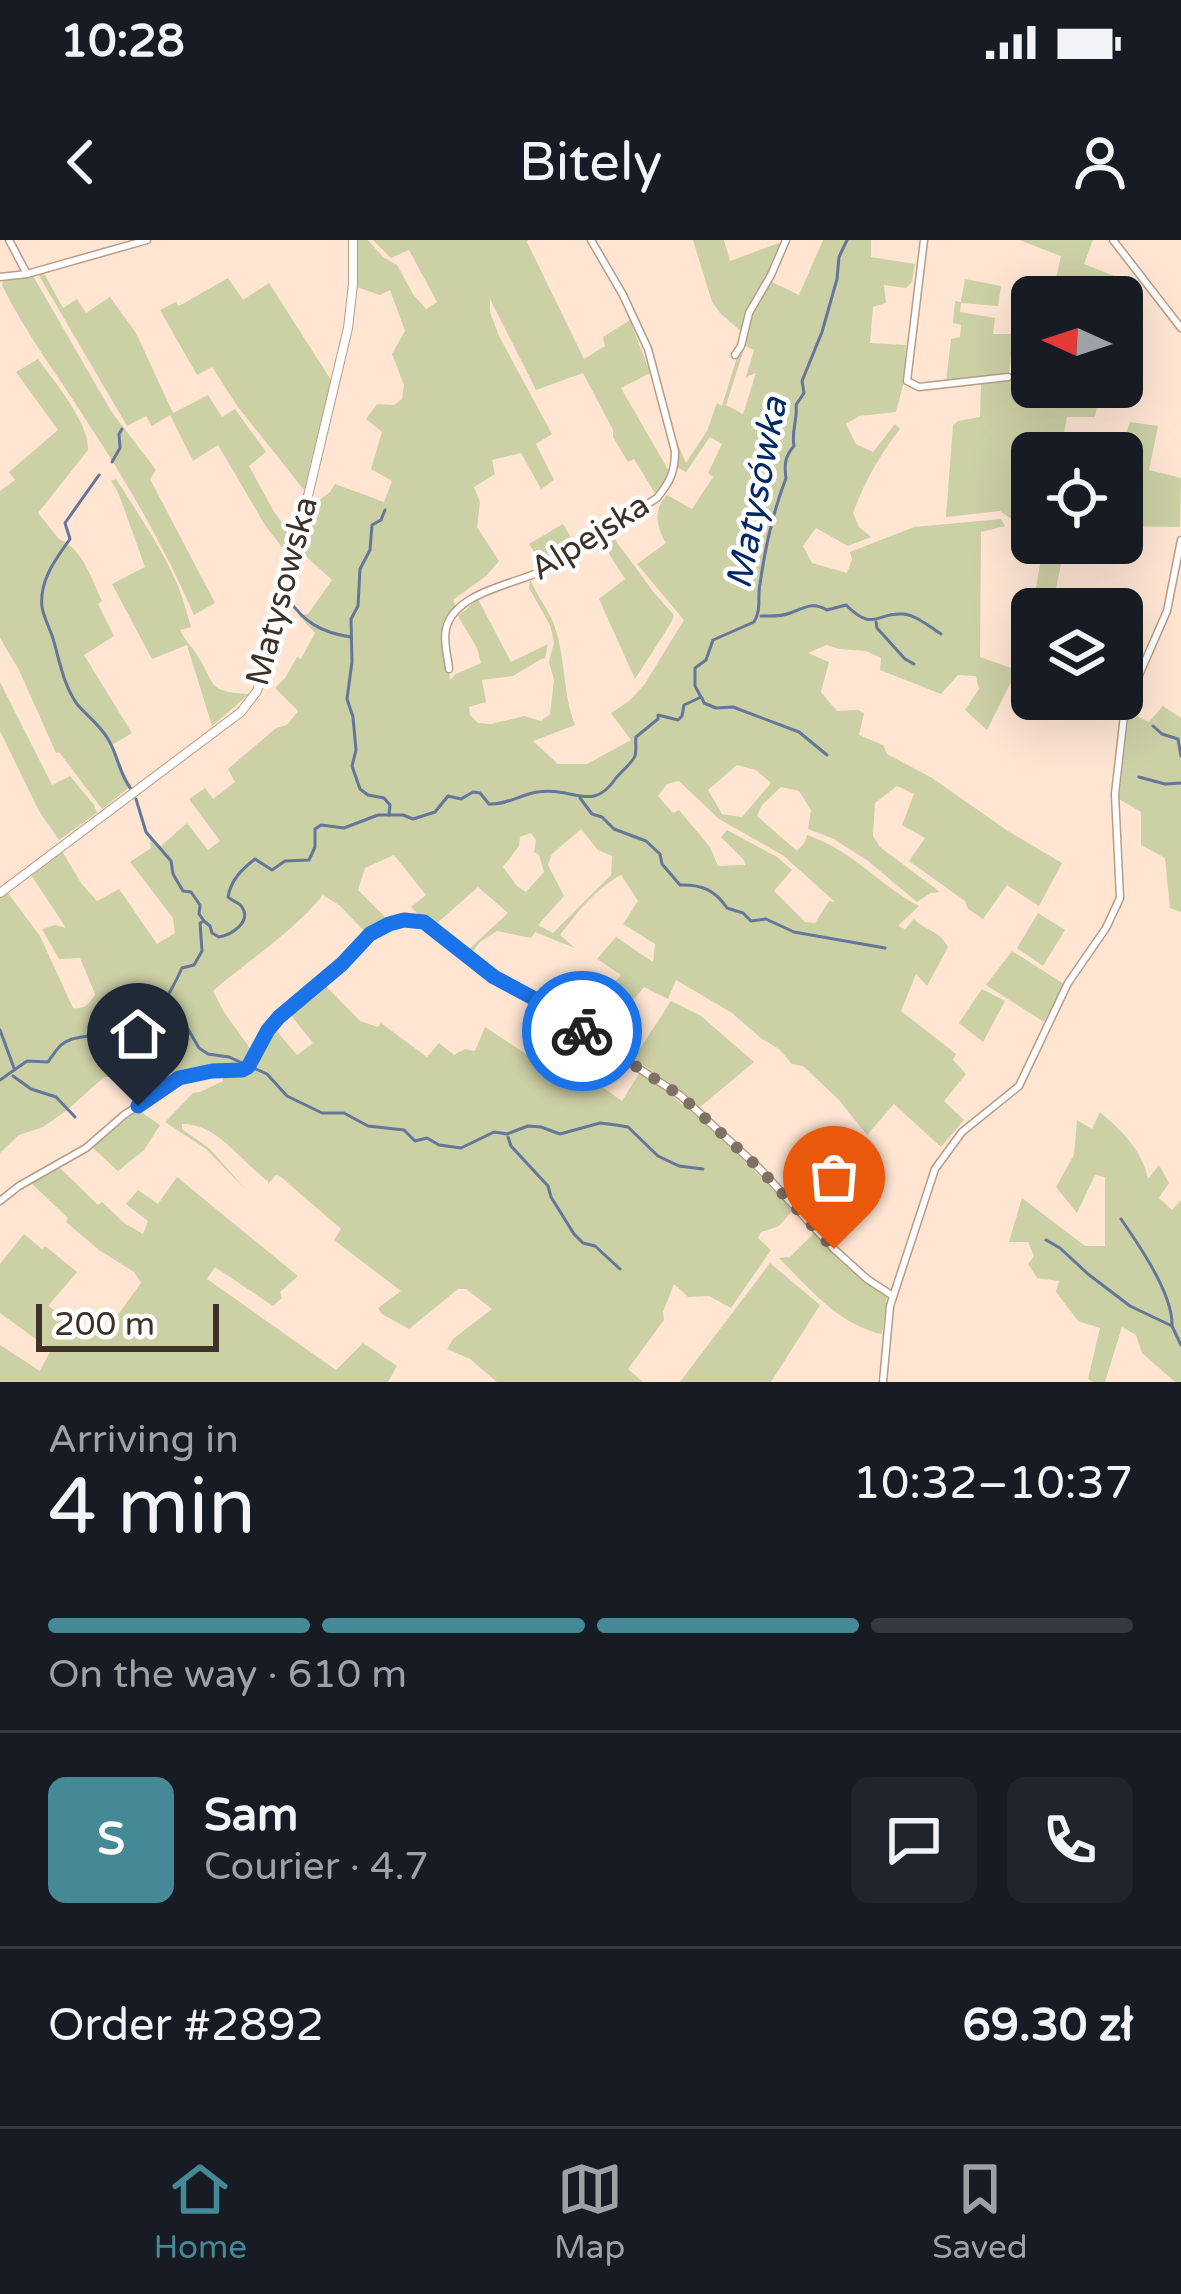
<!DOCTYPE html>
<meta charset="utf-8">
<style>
:root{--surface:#171b24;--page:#20242c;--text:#f1f3f6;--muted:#9ea1a6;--line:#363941;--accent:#458997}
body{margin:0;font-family:"Varela Round",sans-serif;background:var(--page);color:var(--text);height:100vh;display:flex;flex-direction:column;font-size:45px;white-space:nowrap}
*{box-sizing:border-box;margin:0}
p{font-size:39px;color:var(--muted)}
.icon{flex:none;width:66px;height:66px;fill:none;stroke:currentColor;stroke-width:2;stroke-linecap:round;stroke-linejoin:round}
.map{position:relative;height:1142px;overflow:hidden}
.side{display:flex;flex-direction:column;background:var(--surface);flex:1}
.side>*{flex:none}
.needle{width:78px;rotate:273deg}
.controls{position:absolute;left:1011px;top:36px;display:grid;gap:24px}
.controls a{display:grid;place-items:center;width:132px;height:132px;border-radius:18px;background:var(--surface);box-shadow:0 12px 48px #0002;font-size:60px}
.scale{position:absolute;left:36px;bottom:30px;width:183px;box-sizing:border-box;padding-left:12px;border:6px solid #3d3128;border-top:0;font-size:33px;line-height:42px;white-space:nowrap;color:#3d3128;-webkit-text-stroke:9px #fff;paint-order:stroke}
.pin{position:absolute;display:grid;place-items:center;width:102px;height:102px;color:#fff;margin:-123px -51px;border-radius:50% 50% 50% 0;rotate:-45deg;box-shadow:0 0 12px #0007}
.pin .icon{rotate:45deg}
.courier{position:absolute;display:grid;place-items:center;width:120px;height:120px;margin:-60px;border:9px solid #1a73e8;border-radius:50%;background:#fff;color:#222;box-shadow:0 3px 15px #0007}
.overview em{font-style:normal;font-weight:600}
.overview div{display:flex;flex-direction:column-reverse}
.overview{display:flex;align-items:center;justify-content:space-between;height:204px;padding:0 48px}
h1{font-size:78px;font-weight:600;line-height:90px}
.bar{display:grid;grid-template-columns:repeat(4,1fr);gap:18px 12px;align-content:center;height:144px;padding:0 48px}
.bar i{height:15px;border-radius:9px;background:var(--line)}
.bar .current{background:var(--accent)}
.bar p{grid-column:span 4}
.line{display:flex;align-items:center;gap:30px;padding:0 48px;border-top:3px solid var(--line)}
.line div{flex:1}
.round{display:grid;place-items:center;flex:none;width:126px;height:126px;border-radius:18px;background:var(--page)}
.status{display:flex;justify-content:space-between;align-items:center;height:84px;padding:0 60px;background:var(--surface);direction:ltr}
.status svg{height:33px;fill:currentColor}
header{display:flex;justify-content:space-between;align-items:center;height:156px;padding:0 48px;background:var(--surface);font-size:54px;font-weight:600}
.tabs{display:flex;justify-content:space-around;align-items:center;height:168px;border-top:3px solid var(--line);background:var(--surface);font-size:33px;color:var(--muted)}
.tabs a{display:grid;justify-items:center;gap:6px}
.tabs .current{color:var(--accent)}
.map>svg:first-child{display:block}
.green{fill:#ccd0a5;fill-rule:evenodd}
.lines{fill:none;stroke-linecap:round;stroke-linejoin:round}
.stream{stroke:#647699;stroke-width:3}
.minor-casing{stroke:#b99b86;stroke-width:9}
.tertiary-casing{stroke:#b99b86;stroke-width:10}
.minor{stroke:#fff;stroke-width:6}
.tertiary{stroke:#fff;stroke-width:8}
.done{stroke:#817064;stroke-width:12;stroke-dasharray:0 21.6}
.route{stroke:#1a73e8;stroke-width:15}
.labels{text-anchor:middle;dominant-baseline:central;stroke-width:9;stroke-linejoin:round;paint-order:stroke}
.street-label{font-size:33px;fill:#3d3128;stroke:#fff}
.water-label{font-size:36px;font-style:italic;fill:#012867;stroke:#fff}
</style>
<div class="status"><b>10:28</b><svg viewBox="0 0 49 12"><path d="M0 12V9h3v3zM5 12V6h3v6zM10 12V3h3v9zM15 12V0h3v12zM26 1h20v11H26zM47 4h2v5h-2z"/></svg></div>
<header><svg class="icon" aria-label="back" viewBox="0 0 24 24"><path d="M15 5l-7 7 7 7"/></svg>Bitely<svg class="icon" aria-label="person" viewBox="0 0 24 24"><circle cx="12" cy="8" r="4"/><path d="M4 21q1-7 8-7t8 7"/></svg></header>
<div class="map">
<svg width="1181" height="1142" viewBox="0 0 1181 1142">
<rect width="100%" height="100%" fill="#ffe5d2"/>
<g class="green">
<path d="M356 0H368L383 17 397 25 413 54 426 69 437 62 409 10 391 18 373 0H528L527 2 584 119 605 106 603 97 630 80 650 133 621 148 670 233 656 255 634 219 628 222 613 197V190L583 133 536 150 490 59V72L499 96 552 194 536 204 554 240 541 249 521 213 492 220 495 234 474 247 480 262 477 287 499 321 486 336 453 360 457 368 443 382 450 440 456 434 481 423 477 408 458 376 478 359 511 422 548 404 545 419 543 418 513 436 482 440 486 462 469 467 470 475 478 483 491 484 524 476 541 481 550 474 554 440 549 422 554 402 550 385 529 348 530 339C536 355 547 367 553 382 566 415 562 452 575 485L533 501 558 524H587L631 500 611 473 629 461 644 445 684 380 637 324 666 303C656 287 653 269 667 255L692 269 713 237 708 233 722 204 710 197 686 232 678 228 677 202 686 223 707 191 717 163 722 166C735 123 748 79 770 41L799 55 823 0H871V17L915 24 912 42 906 48 884 45 886 63 873 67 870 103 906 105 903 145 896 172 859 176 846 184 856 204 873 212 895 184 900 189C879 216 865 241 853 273L859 287 871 297 848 306 816 288 803 306 812 323 847 333 852 319 850 312 914 287 1001 279 1005 286 981 292 980 417 1017 430 987 490 965 470 979 449 976 436 958 435 941 454 880 430 881 418 866 411 840 409 826 405 808 413 829 422 821 452 837 471 858 470 864 473 859 495 883 505 887 514 932 538 1008 591 1062 623 1039 666 1007 645 983 679 968 669 965 661 909 621 925 598 902 585 914 554 897 546 875 563 873 596 880 607 940 652 931 653 917 662 868 621 834 599 808 589 811 570 799 551 781 547 762 565 757 576 797 611 805 602 807 595C857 613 877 644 919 666L898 686 905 689 914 679C927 692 938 689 948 707L927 746 916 734 901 771 956 814 953 820 966 834 944 861 964 880 941 907 894 864 867 895 839 860 803 826 792 824 779 809 762 799 732 773 676 740 668 759 644 747 603 798 577 783 621 735 597 719 616 697 653 722 655 704 623 684 638 661 621 635C596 648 577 673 560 695L575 708 535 692 531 698 497 691 480 702 471 714 467 711 508 673 478 647 436 684 425 675 421 677 411 667 426 655 394 615 365 628 358 650 389 681 367 694 339 665 323 655C292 693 250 719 213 751L224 772 249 807 248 818 257 823 270 790H276L297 815 313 803 290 774 325 745 360 781 378 787 381 783 427 817 439 803 454 815 465 809 475 811 485 787 538 822 553 826 564 824 578 830 622 861 640 832C697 872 744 920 793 970L779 986 761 992 758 998 771 1010 731 1068 709 1056 688 1057 674 1044 663 1072 664 1080 628 1129 643 1142H497L470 1119 447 1109 453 1099 492 1069 466 1049H458L409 1089 382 1074 378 1068 401 1051 334 1000 341 989 281 937 276 935 268 944V941C241 922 217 883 182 884V889L210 909 247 951 206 909 165 882 193 853 200 852 223 841 222 836 213 828 191 832 176 838 159 821H147L127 837H104L66 871 43 887 19 895 0 913V658L8 653 40 696 73 768C84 770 91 763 95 754L80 718 59 719 42 689 55 685 66 688 31 635 62 611 81 643 97 661 119 649 157 704 175 693 173 678 130 622 151 608 149 595 161 606 187 583 208 610 220 601 189 559 205 548 213 559 235 542 228 529 276 488 287 485 298 471 275 448 285 438 297 417 301 419 315 393 298 375 308 374 332 340 299 310 309 268 330 252 335 244 384 262 392 241 371 229 382 192 366 179 377 164 394 165 402 159 404 145 392 114 405 91 390 50 380 55 357 47ZM745 106 754 110 746 137 756 133 743 174 726 165ZM737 525 756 530 771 543 742 577 722 574 708 550ZM679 541 719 579 784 616 835 662 829 661 815 683 805 682 774 651 792 630 777 617 727 590 721 597 744 620 745 625 718 626 710 607 679 570 673 573 658 556 667 544ZM581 589 598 610 612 616 611 635 553 693 538 685 564 656 548 625 552 614ZM531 593 536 600 534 612 539 615 544 632 526 652 517 646 503 627 519 606 520 597Z"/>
<path d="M693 0H724L730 21 784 1 743 93 720 73 712 62Z"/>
<path d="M1019 0H1093L1084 24 1122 39 1117 57 1052 55 1061 16Z"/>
<path d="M44 33 63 68 77 59 86 73 110 57 136 93 173 173 208 155 222 177 235 169 266 212 249 226 273 270 292 297 287 314 265 285 218 205 193 221 170 175 152 186 146 176 127 186 41 39 39 34Z"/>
<path d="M33 36 111 171 156 230 150 239 215 363 194 375C164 306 127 242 86 180 58 135 25 93 2 45L4 39Z"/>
<path d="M228 38 243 60 269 43 331 140 304 250 238 167 212 127 197 135 160 70 176 62 179 66Z"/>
<path d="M965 39 1001 46 998 66 961 63 960 72 995 78 993 94H1013L1009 135 946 142 951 99 960 97 961 85 953 83 955 61 961 62Z"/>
<path d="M38 119C54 141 90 184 88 210L38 273 59 299C83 309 91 338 102 361L98 364 114 396 84 415 132 493 112 505C120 518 122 534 132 545L102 569 59 512 56 513 19 430 0 398V251L15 240 9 232 58 190 16 132Z"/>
<path d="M1032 139V147H1100L1095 177H1067L1060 213H1032V276L1013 280 1000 271 946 277 953 185 958 181 980 177 981 142Z"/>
<path d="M1130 182 1158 186 1149 230 1181 238 1180 287 1122 286V213H1119Z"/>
<path d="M116 239C137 272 172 323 183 360 186 370 188 377 191 387L180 390C185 401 191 405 197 415 216 444 206 452 249 454L212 486 187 405 152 419 112 344 145 327 118 252 111 241Z"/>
<path d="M563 284 576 306 545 327 529 304Z"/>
<path d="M610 293 655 354 674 375 671 383 635 439 599 359 625 339 599 298Z"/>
<path d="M1044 303H1065L1052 369H1032Z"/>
<path d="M0 442 52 545 70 536 94 565 97 573 59 600 39 571 0 491Z"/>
<path d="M1163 466 1181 478V672L1170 668 1165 618 1141 605V572L1119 559 1129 472 1149 482Z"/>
<path d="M1038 673 1065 690 1043 726 1017 708Z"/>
<path d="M1012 711 1064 744 1044 782 986 745Z"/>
<path d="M982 749 1005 761 983 802 959 783Z"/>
<path d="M671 761 701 776 754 822 700 867 634 818Z"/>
<path d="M138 870 160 885 144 910 118 931 92 907Z"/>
<path d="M1100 872C1121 890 1143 911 1148 939L1159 925 1169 943 1159 958 1172 970 1181 960V1142H1175L1142 1113 1136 1095 1122 1087 1105 1142H1093L1088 1139 1100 1088 1078 1081 1056 1052 1059 1041 1037 1038 1028 1024 1034 1016 1028 1002H1009L1022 958 1085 1006H1105V937L1095 935 1077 973 1056 947 1074 915 1077 880 1092 889Z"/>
<path d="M60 928 98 965 102 962 124 983 143 994 148 981 126 964 138 950 158 964 177 937 298 1036 280 1052 282 1058 273 1066 215 1027 207 1039 336 1130 363 1103 397 1126 388 1142H0V1105L40 1131 51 1110 0 1073V1024L24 994 42 1009 45 1006 77 1032 48 1066 91 1092 109 1087 141 1043 134 1032 99 1010 66 982 68 978 31 943Z"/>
<path d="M814 993 887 1057 882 1094C840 1086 808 1047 779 1018L790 1017Z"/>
<path d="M770 1023 820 1065 771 1142H680Z"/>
</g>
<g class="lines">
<g class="stream">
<path d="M112 222 120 208 119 194 122 189"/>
<path d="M99 235 65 283 70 299C56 319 39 340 42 367 44 379 51 390 54 402 60 423 64 446 77 464 87 476 100 485 108 499 118 515 119 534 131 549"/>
<path d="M385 270 381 280 372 285 370 310 360 329 358 366 351 379 352 422 347 459 353 477 356 510 352 526 360 549 368 555 384 558 390 565 389 575"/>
<path d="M280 346 281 347"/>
<path d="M288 359C305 383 321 392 350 397"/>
<path d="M761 376C770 376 780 377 790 373 805 368 812 361 827 370L846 365C874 393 876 372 903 374 916 375 930 387 941 394"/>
<path d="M876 382 877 388 905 419 914 424"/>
<path d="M702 458 704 463 716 468 733 467 799 492 827 515"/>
<path d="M1153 486 1162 494 1178 499 1181 516"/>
<path d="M1139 537 1165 544 1181 543"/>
<path d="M580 558 592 574 602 577 614 589 646 601 660 614 662 624 680 645C701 644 715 650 727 668L743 673 751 681 766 679 794 692 885 708"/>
<path d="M136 559 146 592 171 621 173 634 183 651 191 652 200 665 199 674 204 681"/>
<path d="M164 760 170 764 176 779 188 789 199 808 208 814 229 817 267 834 287 856 322 873H344L368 886 404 890 415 901 427 898 439 905 461 908 494 892 507 894 528 886 541 887 560 894 600 883 616 885 628 887 658 916 679 926 703 929"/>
<path d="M0 790 14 828"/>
<path d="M13 836 31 849 56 857 75 877"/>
<path d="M0 840 27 821 48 822C52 816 56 810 61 805 79 790 101 805 113 776L123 773 134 783C159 777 172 750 182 728L194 725 202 711 200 683 204 681 210 686 212 693 219 697C231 695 252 682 242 667 239 662 232 661 228 657 231 640 241 630 255 619L272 630 285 621 309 620 315 607V589L321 585 344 588 378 575H403L413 579 435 572 448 556 461 559 473 552 480 553 489 564C506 565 520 555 537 552 573 546 592 574 616 538 621 532 632 523 635 516 637 510 635 503 636 497L658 479V475L678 480 682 476 684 465 701 457 695 446V428L706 420 713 400 754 382C762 368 757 358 760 344 765 308 773 272 786 238 784 225 785 216 794 206 791 190 798 180 796 165L804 153 802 141 822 92 837 39 839 17 847 0"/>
<path d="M508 897 511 906 548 946 551 957 574 994 583 1003 595 1006 620 1029"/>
<path d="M1121 979C1139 1005 1172 1053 1172 1084"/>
<path d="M1046 1000 1060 1008 1088 1034 1130 1066 1172 1086 1181 1105"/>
</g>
<defs>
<g id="minor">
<path d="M9 0 27 34"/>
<path d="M924 0 907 141 919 147 1008 137"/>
<path d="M1113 0 1181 88"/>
<path d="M0 37 27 34 147 0"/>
<path d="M735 115 741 106 749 73 771 35 786 0"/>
<path d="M449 429C448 417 443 401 446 389 454 352 516 344 544 330L657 258C670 242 675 232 675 211L648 109 623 55 591 0"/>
<path d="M0 961 19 946 86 908 124 875 179 839 212 831H242L248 827 268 790 342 724 370 695 390 684 414 680 435 690 493 737 548 766 580 790 681 856 759 928 834 1009 867 1039 893 1056"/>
<path d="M883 1142 890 1066 935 929 962 892 1019 846 1068 743 1106 688 1120 658 1115 554 1125 467 1167 371 1181 300"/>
</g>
<path id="tertiary" d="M0 653 241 472 257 451 276 390 348 88 353 44V0"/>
</defs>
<use href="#minor" class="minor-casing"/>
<use href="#tertiary" class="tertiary-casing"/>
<use href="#minor" class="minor"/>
<use href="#tertiary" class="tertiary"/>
</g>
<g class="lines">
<path class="done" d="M582 791 681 856 759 928 834 1009"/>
<path class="route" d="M138 866 179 838 212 831 242 830 248 827 268 790 279 777 342 724 370 694 389 684 404 680 424 682 494 737 548 766 582 791"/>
</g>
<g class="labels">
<g class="street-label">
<text transform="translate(590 297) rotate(-32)">Alpejska</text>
<text transform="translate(282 351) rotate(-75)">Matysowska</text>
</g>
<g class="water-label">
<text transform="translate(757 253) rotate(-79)">Matysówka</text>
</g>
</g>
</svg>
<div class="controls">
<a><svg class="needle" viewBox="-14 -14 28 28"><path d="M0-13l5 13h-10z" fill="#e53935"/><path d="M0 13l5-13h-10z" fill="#9ea1a6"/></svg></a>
<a><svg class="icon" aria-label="locate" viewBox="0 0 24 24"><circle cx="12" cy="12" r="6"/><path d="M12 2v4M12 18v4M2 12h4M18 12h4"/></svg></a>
<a><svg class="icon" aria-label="layers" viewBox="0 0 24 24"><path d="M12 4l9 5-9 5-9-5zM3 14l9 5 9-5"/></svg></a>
</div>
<div class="scale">200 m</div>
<div class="pin" style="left:834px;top:1009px;background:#ea580c"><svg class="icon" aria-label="bag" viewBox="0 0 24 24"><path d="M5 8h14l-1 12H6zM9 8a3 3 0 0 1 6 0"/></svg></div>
<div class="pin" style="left:138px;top:866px;background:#1f2937"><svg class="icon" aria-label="home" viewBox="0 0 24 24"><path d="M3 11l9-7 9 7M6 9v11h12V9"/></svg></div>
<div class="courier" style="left:582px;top:791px"><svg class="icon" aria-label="bike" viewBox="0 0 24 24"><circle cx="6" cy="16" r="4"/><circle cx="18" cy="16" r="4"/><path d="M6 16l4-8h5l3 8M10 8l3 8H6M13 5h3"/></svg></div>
</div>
<section class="side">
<div class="overview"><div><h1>4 min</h1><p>Arriving in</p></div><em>10:32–10:37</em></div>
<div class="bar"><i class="current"></i><i class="current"></i><i class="current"></i><i></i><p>On the way · 610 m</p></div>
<div class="line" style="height:216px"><b class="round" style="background:var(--accent);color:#fff">S</b><div><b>Sam</b><p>Courier · 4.7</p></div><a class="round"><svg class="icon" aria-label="chat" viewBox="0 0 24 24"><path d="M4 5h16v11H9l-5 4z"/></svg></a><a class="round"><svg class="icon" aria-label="phone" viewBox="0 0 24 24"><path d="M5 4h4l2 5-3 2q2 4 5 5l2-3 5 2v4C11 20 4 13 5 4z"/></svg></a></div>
<div class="line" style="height:156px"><div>Order #2892</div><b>69.30 zł</b></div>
</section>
<nav class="tabs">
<a class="current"><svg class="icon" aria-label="home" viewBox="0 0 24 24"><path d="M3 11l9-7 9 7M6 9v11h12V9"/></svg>Home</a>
<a><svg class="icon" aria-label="map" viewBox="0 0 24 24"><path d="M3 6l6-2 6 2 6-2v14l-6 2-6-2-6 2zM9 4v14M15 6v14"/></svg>Map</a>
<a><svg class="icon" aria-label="saved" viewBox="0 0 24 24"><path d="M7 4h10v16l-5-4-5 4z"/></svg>Saved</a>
</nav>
